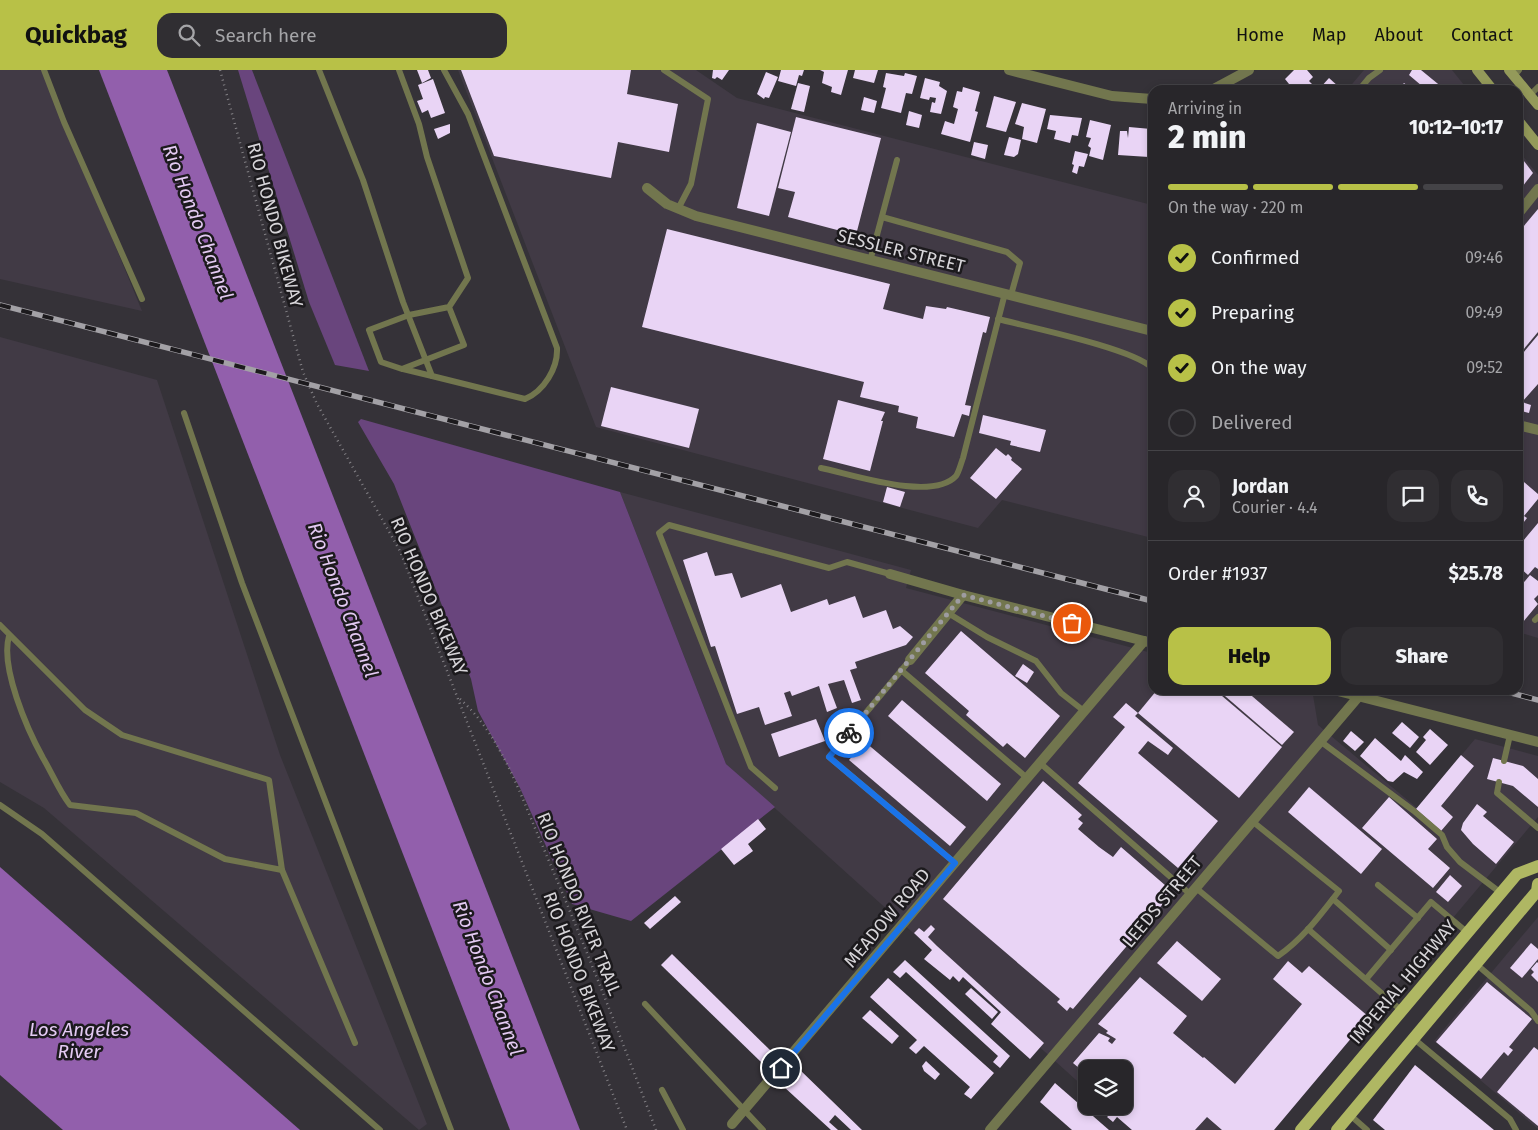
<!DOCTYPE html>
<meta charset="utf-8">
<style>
:root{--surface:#28262a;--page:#302e32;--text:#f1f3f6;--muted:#a5a5a8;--line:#444347;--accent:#b8c147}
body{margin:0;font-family:"Fira Sans",sans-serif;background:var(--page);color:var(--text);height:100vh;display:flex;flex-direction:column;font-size:19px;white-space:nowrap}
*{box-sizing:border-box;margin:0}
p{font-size:16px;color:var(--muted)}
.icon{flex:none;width:28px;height:28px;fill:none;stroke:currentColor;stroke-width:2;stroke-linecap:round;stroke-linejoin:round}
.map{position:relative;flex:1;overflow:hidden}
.side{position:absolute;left:1148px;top:15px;width:375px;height:610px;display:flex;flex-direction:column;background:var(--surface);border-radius:15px;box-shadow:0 2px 8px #0003,0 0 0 1px var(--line)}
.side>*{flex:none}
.fabs{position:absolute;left:1078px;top:990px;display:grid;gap:10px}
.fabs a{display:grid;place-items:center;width:55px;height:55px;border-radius:10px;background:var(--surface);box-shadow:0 2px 8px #0003,0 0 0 1px var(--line);font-size:25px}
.pin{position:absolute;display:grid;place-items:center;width:42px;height:42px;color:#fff;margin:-21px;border:2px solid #fff;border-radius:50%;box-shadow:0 1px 5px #0007}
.courier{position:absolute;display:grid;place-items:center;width:50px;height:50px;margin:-25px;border:4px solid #1a73e8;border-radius:50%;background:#fff;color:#222;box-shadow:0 1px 6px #0007}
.summary em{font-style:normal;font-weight:800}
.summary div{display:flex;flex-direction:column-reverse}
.summary{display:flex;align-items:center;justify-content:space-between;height:85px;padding:0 20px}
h1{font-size:32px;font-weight:800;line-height:38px}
.bar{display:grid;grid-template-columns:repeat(4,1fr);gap:8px 5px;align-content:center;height:60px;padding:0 20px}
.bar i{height:6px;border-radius:4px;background:var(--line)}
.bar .active{background:var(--accent)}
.bar p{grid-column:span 4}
.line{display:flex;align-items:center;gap:12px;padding:0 20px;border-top:1px solid var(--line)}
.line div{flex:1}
.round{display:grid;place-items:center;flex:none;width:52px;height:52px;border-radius:15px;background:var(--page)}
ol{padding:0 20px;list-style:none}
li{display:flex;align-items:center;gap:15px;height:55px}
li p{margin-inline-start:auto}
li .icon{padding:5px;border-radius:50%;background:var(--accent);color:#111;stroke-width:4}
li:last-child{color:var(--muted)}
li i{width:28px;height:28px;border:2px solid var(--line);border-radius:50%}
.action{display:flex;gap:10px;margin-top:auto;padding:10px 20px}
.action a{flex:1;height:58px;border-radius:15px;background:var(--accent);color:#111;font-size:20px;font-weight:800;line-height:58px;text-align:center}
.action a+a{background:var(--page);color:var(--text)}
header{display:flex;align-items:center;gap:30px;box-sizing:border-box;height:70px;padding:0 25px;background:var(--accent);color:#111}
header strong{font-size:24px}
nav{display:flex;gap:28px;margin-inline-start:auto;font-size:18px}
.search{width:350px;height:45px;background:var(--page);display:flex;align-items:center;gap:12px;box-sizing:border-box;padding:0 18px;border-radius:15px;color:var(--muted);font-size:19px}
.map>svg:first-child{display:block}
.built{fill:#413a45}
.green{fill:#69457d}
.water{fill:#925fac}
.building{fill:#e9d4f5}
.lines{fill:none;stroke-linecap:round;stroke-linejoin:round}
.path{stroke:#838085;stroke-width:2.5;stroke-dasharray:1 4;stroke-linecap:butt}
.lane{stroke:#72764e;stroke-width:6}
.street{stroke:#72764e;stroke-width:10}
.secondary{stroke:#949a5a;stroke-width:10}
.primary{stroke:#afb763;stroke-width:12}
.rail-casing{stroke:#a3a1a6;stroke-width:5.5}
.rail{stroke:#1c1a1d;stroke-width:4;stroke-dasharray:11;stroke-linecap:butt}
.done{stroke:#9e9ca1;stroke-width:5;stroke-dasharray:0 9}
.route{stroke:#1a73e8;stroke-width:6}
.labels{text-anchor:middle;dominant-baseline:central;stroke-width:5;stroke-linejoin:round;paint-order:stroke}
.street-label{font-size:18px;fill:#d7d5d9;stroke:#1c1a1d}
.water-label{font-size:19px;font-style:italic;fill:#e4caf3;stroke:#1c1a1d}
</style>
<header>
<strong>Quickbag</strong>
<div class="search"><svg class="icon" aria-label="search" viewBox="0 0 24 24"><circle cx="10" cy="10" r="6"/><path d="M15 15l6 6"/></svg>Search here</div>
<nav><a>Home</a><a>Map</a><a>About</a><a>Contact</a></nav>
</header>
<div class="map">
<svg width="1538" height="1060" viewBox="0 0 1538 1060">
<rect width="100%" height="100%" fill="#353238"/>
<g class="built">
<path d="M0 0H43L142 241 0 209Z"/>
<path d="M458 0H696L737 28 1152 135V468L1002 430 978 458 596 357Z"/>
<path d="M1364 0H1452L1468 20H1347Z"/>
<path d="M1518 80 1538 105V568L1518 562Z"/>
<path d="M0 267 157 310 280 685 427 1054 419 1060 44 738 0 712Z"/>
<path d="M620 422 911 500 906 518 1152 583V620H1293L1313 625 1318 655 1417 738 1475 669 1538 686V747L1274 1060H1132L1106 1036H1124V999H1086V1019L726 694Z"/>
<path d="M1538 847V1059L1434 971Z"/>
</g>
<g class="green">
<path d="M238 0H252L369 301 335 295 309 232Z"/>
<path d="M361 349 620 422 726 694 775 737 631 851 572 834 520 718 478 641 471 609 394 414 358 352Z"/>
</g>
<g class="water">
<path d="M99 0H167L580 1060H510Z"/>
<path d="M0 797 300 1060H63L0 1005Z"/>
</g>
<g class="building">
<path d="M417 0H428L431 8 422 13Z"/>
<path d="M461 0H631L627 24 678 34 669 82 618 72 611 108 494 86Z"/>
<path d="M713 0H729L722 10 717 7 715 9 712 8Z"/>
<path d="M781 0H804L802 6 799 5 796 16 778 11Z"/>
<path d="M820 0H848L841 25 831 22 832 17 822 13 824 2Z"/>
<path d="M855 0H878L874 13 853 8Z"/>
<path d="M1294 0H1307L1313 7 1309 11 1315 17 1312 20H1290L1287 16 1289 14 1285 9Z"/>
<path d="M1412 0H1421L1443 18 1442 20H1424L1421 18 1422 16 1409 5Z"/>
<path d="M766 2 778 7 769 28 765 27 764 29 757 24Z"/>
<path d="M886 3 904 6 905 3 917 6 912 24 906 23 901 43 881 38 886 18 883 17Z"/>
<path d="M925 8 940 12 939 16 947 21 941 44 930 42 932 32 935 33 936 28 930 27 929 30 920 28Z"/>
<path d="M1329 8 1339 17 1336 20 1320 18Z"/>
<path d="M433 9 445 43 431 48 428 40 422 43 417 31 423 29 418 15Z"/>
<path d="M798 13 810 16 804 42 791 39Z"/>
<path d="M1404 13 1413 20H1398Z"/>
<path d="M963 17 980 22 975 41 978 42 970 72 941 64 945 51 954 54 958 39 953 37 957 21 962 22Z"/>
<path d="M994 26 1016 32 1006 62 986 57Z"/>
<path d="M864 27 877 31 874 43 861 40Z"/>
<path d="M1022 33 1046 39 1037 73 1022 69 1024 57 1015 54Z"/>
<path d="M909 41 922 45 919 58 906 55Z"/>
<path d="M1050 45 1082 48 1078 66 1072 65 1070 73 1054 69 1056 61 1047 59Z"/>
<path d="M796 47 881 68 856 165 788 147 795 122 778 118Z"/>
<path d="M1090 50 1111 55 1103 90 1089 86 1091 78 1088 76 1091 68 1086 67Z"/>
<path d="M757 53 791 62 769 146 737 138Z"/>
<path d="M450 54V63L438 69 434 59Z"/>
<path d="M1129 57 1151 59 1149 87 1118 85 1120 61H1127L1128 68Z"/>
<path d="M1009 67 1021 70 1018 84 1014 87 1004 85Z"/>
<path d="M974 72 988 75 985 89 971 85Z"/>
<path d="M1075 81 1088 84 1084 97 1079 96 1077 104 1072 102 1074 95 1072 94Z"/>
<path d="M1518 83 1533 103 1519 121 1518 120Z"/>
<path d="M1538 139V262L1518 286V163Z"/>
<path d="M667 159 890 214 883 239 923 249 926 236 946 239 947 237 990 247 986 263 983 262 965 335 971 336 969 346 962 344 954 367 916 358 918 347 898 342 899 336 860 327 864 312 642 257Z"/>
<path d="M1538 265V314L1522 332 1531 335 1529 343 1518 340V289Z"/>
<path d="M611 317 699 339 689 378 601 356Z"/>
<path d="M838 330 885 342 881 351H883L870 401 823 389Z"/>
<path d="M983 345 1046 360 1040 382 1010 375 1011 371 979 363Z"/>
<path d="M996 378 1006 386 1008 384 1012 388 1011 390 1022 399 996 429 970 408Z"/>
<path d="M1518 407 1538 424V429L1524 446 1527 448 1518 460Z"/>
<path d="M887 417 905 422 900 437 883 432Z"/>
<path d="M1538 453V499L1535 497 1528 505 1518 496V477Z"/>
<path d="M707 482 715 506 732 503 741 528 781 514 791 542 827 529 829 535 855 526 863 548 886 540 893 559 900 556 913 567 906 575 855 592 857 598 850 600 861 630 852 633 844 610 828 614 837 638 827 642 819 616 792 626 790 621 784 623 792 646 765 655 759 637 737 644 715 576 711 577 683 490Z"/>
<path d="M1530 505 1538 511V525L1534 529 1538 534 1518 558V515L1520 517Z"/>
<path d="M961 561 1060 646 1025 688 1007 673 1003 677 966 645 969 641 925 603Z"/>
<path d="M1023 594 1034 602 1027 613 1015 606Z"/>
<path d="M1157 620H1215L1282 677 1239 728 1138 643Z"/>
<path d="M1218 620H1245L1294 662 1282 675Z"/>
<path d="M902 630 1001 714 987 731 888 646Z"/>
<path d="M1126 633 1138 643 1135 646 1173 678 1168 685 1148 671 1138 683 1218 751 1178 798 1078 713 1125 657 1113 647Z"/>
<path d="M816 649 825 671 779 687 771 664Z"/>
<path d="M1402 652 1419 667 1410 678 1392 663Z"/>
<path d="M1430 659 1448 675 1430 695 1416 682 1426 670 1423 667Z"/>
<path d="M1351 661 1364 672 1355 681 1343 671Z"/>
<path d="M1375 668 1401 691 1405 685 1423 702 1417 709 1404 702 1393 712 1388 711 1360 686Z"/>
<path d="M865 672 966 757 950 776 849 690Z"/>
<path d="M1461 685 1474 696 1441 736 1453 747 1441 761 1416 739Z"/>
<path d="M1493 688 1523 696 1538 709V737L1513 716 1487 709Z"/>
<path d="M1043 711 1082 745 1078 749 1083 753 1078 759 1099 777 1113 787 1121 777 1173 822 1073 939 1070 937 1067 941 1057 932 1060 929 943 829Z"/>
<path d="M1309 717 1382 779 1361 804 1288 742Z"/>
<path d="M1389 727 1437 769 1428 779 1450 798 1433 818 1362 758Z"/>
<path d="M1477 734 1487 742 1483 746 1514 772 1496 794 1473 774 1461 760 1463 753Z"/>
<path d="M758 749 766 759 748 774 753 781 734 795 721 779Z"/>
<path d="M1450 805 1462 816 1448 832 1436 822Z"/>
<path d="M675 826 681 832 650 859 644 853Z"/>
<path d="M931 855 935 859 928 867 937 876 1044 973 1030 989 991 954 1001 942 963 907 959 912 953 906 950 910 924 889 932 880 914 863 919 858 924 862Z"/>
<path d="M1177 871 1221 909 1202 931 1157 893Z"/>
<path d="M1531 873 1538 879V889L1522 908 1510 898Z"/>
<path d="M672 884 771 981 761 992 661 895Z"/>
<path d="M905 890 1010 986 1000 998 993 992 998 986 906 902 900 908 893 902Z"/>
<path d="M1288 891 1302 903 1309 896 1369 947 1274 1060H1222L1207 1047 1195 1060H1132L1117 1047 1113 1052 1107 1047 1112 1042 1106 1036H1124V999H1086V1004L1073 993 1099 963 1110 968 1108 971 1112 974 1116 969 1106 963 1108 961 1098 954 1140 907 1187 946 1173 963 1203 988 1204 987 1235 1014 1302 934 1273 909Z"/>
<path d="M1537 892 1538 893V912L1531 905 1534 902 1531 899Z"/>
<path d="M888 908 994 1003 971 1029 964 1024 970 1017 924 976 916 984 909 978 917 970 870 927Z"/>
<path d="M1487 912 1532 949 1509 977 1513 980 1508 986 1504 982 1481 1009 1436 972Z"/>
<path d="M971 918 998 942 992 949 965 924Z"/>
<path d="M870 940 899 966 892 974 862 948Z"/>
<path d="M1534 977 1538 980V1056L1497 1022Z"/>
<path d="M926 991 940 1004 935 1010 924 1001 922 996Z"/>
<path d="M1415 995 1494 1060H1385L1373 1050Z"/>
<path d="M799 999 862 1060H851L835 1045 829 1052 838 1060H831L783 1016Z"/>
<path d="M1055 1013 1109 1060H1072L1040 1032Z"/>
</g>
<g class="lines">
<g class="path">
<path d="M220 0 303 302 317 334 400 481 627 1060"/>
<path d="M460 629C502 666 521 727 543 777 583 871 620 965 656 1060"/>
</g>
<g class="lane">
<path d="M44 0 64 52 142 229"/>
<path d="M319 0 363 110 403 232 432 306 525 329C544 321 558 298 557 278L468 44 444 0"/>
<path d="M399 0 419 54 427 87 468 208 449 237 409 245 369 260 381 292 402 299 464 275 449 237"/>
<path d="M664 0 708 29 691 114 678 139"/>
<path d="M1514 6 1519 0"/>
<path d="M1359 20 1369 8 1380 0"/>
<path d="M1530 25 1538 17"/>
<path d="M882 147 1007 182 1020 193 1011 225"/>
<path d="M870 191 897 90"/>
<path d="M998 249C1029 257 1135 279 1152 298"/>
<path d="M403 299 432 306"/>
<path d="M184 343 242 513 451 1060"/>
<path d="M821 398C851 404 932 432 956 406 959 402 961 393 963 388L1005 223"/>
<path d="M948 543 987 567 1036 591 1061 623 1084 641"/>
<path d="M1535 550 1538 547"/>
<path d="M0 555 85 640 122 665 269 710 282 800 225 789 136 743 70 735C59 721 52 703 43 688 27 659 0 597 9 566"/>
<path d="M910 590 829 687 955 793"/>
<path d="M901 600 1027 708"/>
<path d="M1320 671 1414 741 1442 765 1447 777 1460 792 1501 823"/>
<path d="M1504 691 1510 665"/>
<path d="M1040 693 1190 824"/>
<path d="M1499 712 1497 723 1538 758"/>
<path d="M775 718 751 697 659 463 669 455 829 498 847 492 890 504"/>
<path d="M0 735 42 764 380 1060"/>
<path d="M282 800 355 973"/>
<path d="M1378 815 1418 848"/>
<path d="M1196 818 1278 886C1303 869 1321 844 1339 821L1252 751"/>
<path d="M1333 829 1391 880"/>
<path d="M1308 859 1402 941"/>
<path d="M1476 894 1531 941 1538 951"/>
<path d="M1367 908 1431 832 1468 863"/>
<path d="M645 934 763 1060"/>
<path d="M1413 968 1510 1049 1516 1060"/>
<path d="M662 1020 683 1060"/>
<path d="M1350 1045 1367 1060"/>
</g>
<g class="street">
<path d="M1009 0 1112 26 1152 29"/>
<path d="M1212 20 1249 0"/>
<path d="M647 118 667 134 696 146 1152 261"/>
<path d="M1518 144 1538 119"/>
<path d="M1518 355 1538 360"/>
<path d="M890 504 963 525 910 590"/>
<path d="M963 525 1152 573"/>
<path d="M1334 620 1538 672"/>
<path d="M732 1054 1144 571"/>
<path d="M990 1060 1359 626"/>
</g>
<g class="secondary">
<path d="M1477 0 1493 20"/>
<path d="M1509 0 1538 35"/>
<path d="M1518 50 1538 75"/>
</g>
<g class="primary">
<path d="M1301 1060 1517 804 1538 796"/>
<path d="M1337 1060 1537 821 1538 814"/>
</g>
<defs>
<g id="rail">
<path d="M0 235 1152 531"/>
<path d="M1500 620 1538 630"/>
</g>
</defs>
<use href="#rail" class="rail-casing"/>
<use href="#rail" class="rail"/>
</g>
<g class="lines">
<path class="done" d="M849 663 963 525 1072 553"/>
<path class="route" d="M781 998 955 793 829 687 849 663"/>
</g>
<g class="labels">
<g class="street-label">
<text transform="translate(275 155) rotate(75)">RIO HONDO BIKEWAY</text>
<text transform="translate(901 181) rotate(14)">SESSLER STREET</text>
<text transform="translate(429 526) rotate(67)">RIO HONDO BIKEWAY</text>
<text transform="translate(1162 832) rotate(-50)">LEEDS STREET</text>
<text transform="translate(579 834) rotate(68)">RIO HONDO RIVER TRAIL</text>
<text transform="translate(887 848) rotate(-50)">MEADOW ROAD</text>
<text transform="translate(579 902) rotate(69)">RIO HONDO BIKEWAY</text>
<text transform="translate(1403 912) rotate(-50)">IMPERIAL HIGHWAY</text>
</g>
<g class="water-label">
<text transform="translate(198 152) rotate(69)">Rio Hondo Channel</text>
<text transform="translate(343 530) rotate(69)">Rio Hondo Channel</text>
<text transform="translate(488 908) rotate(69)">Rio Hondo Channel</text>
<text x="79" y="959">Los Angeles<tspan x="79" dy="22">River</tspan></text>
</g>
</g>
</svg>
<div class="fabs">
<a><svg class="icon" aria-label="layers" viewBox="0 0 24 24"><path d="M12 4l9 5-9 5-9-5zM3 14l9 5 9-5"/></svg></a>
</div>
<div class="pin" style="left:1072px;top:553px;background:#ea580c"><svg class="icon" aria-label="bag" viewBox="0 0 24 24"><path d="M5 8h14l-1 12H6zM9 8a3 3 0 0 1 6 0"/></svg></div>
<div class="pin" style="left:781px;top:998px;background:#1f2937"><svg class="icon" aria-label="home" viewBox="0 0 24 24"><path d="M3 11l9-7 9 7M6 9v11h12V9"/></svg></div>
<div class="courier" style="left:849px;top:663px"><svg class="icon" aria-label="bike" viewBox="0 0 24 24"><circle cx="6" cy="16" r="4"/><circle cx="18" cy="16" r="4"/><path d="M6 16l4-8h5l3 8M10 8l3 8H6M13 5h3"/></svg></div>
<section class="side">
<div class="summary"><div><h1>2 min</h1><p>Arriving in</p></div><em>10:12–10:17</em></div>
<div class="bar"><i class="active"></i><i class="active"></i><i class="active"></i><i></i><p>On the way · 220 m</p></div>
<ol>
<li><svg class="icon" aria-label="check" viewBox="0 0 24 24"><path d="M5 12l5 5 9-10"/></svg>Confirmed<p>09:46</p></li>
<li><svg class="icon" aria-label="check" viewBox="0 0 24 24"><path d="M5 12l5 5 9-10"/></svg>Preparing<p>09:49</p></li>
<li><svg class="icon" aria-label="check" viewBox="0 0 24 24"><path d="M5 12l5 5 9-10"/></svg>On the way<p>09:52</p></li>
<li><i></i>Delivered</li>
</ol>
<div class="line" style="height:90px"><a class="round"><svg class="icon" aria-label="person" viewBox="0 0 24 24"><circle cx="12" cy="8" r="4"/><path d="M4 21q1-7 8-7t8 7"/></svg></a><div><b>Jordan</b><p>Courier · 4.4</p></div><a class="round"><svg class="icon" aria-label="chat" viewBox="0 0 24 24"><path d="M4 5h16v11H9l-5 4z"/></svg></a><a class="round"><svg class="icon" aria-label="phone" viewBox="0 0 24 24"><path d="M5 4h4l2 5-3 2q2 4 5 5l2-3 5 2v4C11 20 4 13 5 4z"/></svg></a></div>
<div class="line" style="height:65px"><div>Order #1937</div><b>$25.78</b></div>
<div class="action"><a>Help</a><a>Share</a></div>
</section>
</div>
